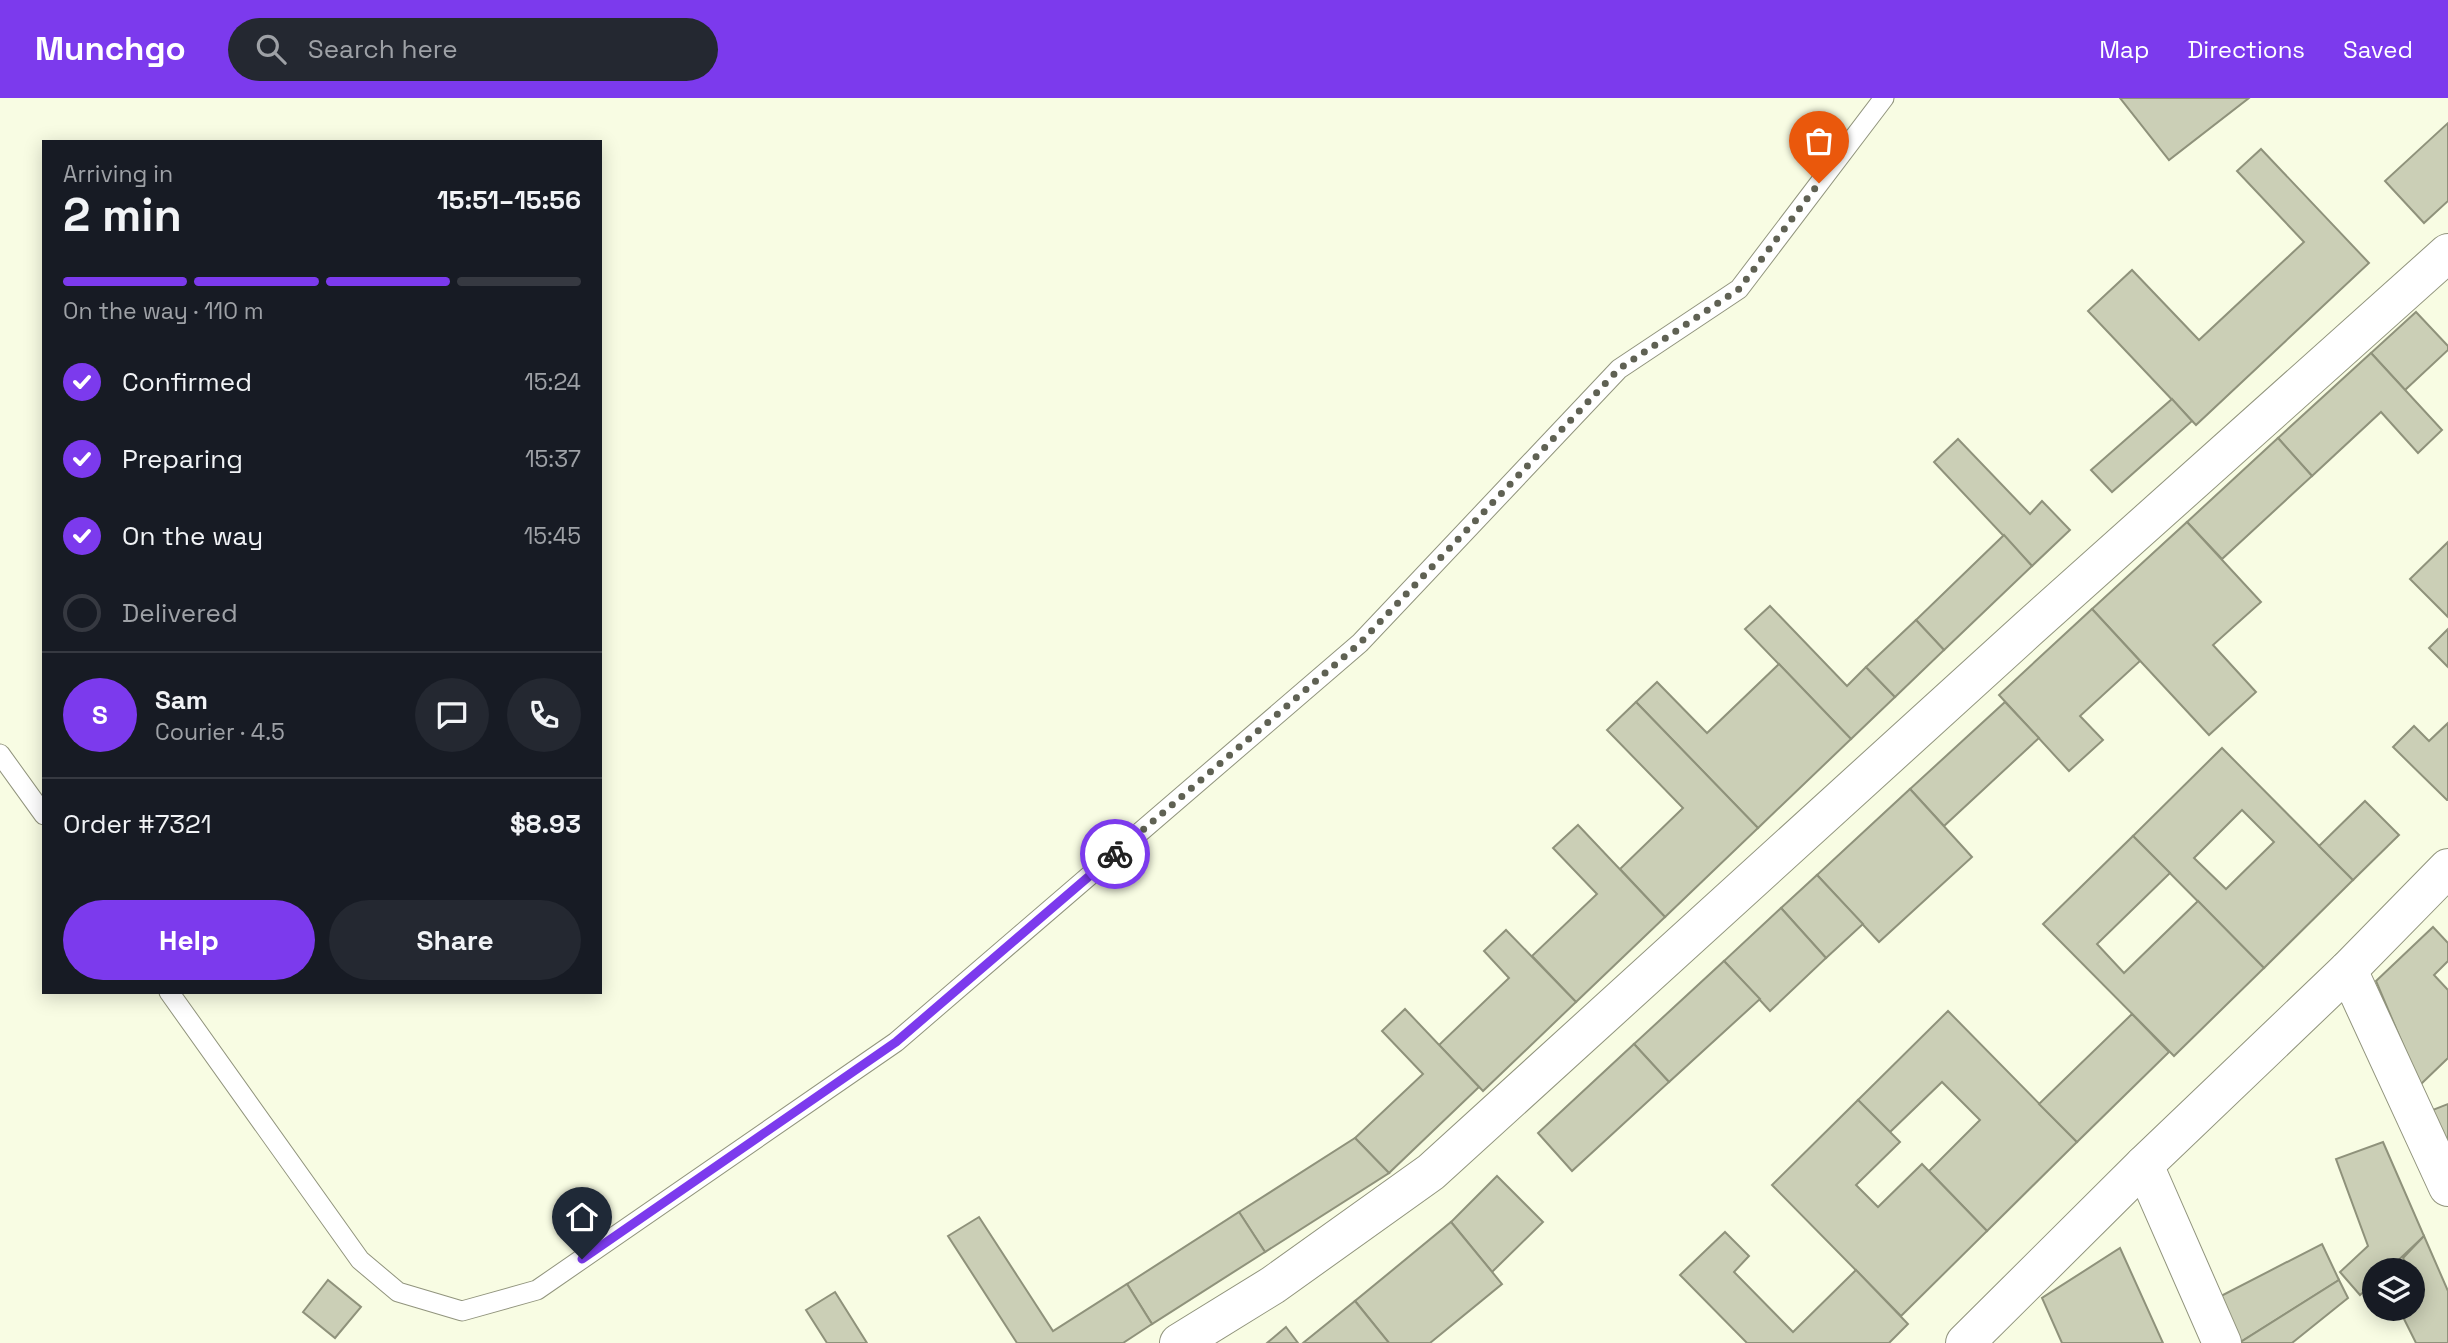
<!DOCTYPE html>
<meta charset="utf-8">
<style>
:root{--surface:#171b24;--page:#242831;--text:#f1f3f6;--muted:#9ea1a6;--line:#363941;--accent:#7c3aed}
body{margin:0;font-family:"Space Grotesk",sans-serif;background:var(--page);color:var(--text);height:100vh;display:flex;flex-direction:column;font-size:26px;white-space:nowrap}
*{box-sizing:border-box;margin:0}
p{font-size:23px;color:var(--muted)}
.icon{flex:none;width:38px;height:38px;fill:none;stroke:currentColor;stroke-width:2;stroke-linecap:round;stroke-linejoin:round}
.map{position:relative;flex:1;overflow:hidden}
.side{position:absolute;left:42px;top:42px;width:560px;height:854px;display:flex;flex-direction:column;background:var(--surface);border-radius:0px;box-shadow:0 4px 18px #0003}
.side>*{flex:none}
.tools{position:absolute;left:2362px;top:1160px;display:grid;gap:14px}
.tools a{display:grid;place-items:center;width:63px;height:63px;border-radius:50%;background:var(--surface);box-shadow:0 4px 18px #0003;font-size:35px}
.pin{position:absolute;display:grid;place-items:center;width:60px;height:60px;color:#fff;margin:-72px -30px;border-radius:50% 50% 50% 0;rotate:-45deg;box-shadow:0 0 7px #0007}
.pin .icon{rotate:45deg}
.courier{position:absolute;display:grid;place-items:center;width:70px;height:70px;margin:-35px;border:5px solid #7c3aed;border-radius:50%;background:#fff;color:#222;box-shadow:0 2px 9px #0007}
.summary em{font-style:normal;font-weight:600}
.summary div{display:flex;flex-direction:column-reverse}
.summary{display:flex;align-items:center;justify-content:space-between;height:119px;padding:0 21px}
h1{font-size:46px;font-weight:600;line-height:52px}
.bar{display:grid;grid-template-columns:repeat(4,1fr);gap:10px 7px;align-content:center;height:84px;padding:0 21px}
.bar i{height:9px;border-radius:5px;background:var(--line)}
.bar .active{background:var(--accent)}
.bar p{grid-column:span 4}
.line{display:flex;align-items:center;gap:18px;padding:0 21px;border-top:2px solid var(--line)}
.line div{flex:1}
.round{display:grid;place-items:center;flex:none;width:74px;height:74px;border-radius:37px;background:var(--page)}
ol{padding:0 21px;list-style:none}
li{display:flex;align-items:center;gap:21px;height:77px}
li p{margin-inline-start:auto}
li .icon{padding:7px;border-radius:50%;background:var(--accent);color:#fff;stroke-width:4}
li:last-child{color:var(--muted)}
li i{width:38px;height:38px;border:4px solid var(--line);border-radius:50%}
.primary-button{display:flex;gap:14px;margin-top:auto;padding:14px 21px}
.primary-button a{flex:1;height:80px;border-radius:42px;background:var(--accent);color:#fff;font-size:28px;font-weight:600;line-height:80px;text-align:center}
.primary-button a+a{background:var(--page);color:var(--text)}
header{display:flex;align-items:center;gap:42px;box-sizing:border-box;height:98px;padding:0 35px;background:var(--accent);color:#fff}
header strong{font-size:33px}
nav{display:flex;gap:38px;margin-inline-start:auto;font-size:24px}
.search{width:490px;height:63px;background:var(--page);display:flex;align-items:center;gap:18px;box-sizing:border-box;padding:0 24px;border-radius:38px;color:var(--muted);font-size:26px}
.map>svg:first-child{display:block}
.building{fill:#cbcfb6;stroke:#8f927b;stroke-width:2;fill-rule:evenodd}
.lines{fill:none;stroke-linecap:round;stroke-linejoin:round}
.service-casing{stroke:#91947d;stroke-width:21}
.minor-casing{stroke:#91947d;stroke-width:40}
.service{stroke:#fff;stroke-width:19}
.minor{stroke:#fff;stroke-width:38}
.done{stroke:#5f6153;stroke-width:7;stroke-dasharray:0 12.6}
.route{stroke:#7c3aed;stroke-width:9}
</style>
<header>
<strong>Munchgo</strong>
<div class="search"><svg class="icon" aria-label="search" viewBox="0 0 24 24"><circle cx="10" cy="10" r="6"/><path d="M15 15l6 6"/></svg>Search here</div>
<nav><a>Map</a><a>Directions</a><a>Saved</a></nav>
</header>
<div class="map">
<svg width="2448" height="1245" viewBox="0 0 2448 1245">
<rect width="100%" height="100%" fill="#f8fce3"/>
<g class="building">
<path d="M2120 0H2249L2169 62Z"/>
<path d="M2448 25V103L2424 125 2385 83Z"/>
<path d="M2261 51 2369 165 2196 327 2088 213 2132 172 2199 242 2304 144 2237 73Z"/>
<path d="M2416 214 2448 248V252L2405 292 2371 255Z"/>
<path d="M2371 255 2442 332 2418 355 2381 314 2312 378 2278 340Z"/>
<path d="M2172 301 2192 323 2112 394 2091 372Z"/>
<path d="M2278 340 2312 378 2222 461 2187 424Z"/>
<path d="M1958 341 2030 416 2042 403 2070 432 2032 468 1934 364Z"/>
<path d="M2187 424 2261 504 2213 547 2256 594 2209 637 2092 511Z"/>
<path d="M2004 437 2032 468 1944 552 1916 522Z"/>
<path d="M2448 444V519L2410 481Z"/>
<path d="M1770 508 1847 588 1866 569 1895 599 1851 641 1745 531Z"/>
<path d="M2092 511 2140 563 2080 618 2103 642 2069 673 1999 597Z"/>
<path d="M1916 522 1944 552 1895 599 1866 569Z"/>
<path d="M2448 531V569L2429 550Z"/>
<path d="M1779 566 1851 641 1758 730 1636 604 1657 584 1707 635Z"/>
<path d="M1636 604 1758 730 1665 819 1620 771 1683 710 1607 632Z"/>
<path d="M2005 604 2039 640 1944 728 1910 691Z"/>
<path d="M2448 625V702H2447L2393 649 2414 628 2429 643Z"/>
<path d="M2222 650 2353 782 2264 870 2133 738ZM2242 712 2274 744 2226 791 2194 760Z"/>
<path d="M1910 691 1972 759 1879 844 1817 777Z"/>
<path d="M2365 703 2399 737 2353 782 2319 748Z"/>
<path d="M1578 727 1665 819 1576 904 1532 858 1597 796 1553 750Z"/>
<path d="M2133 738 2170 775 2097 846 2124 875 2198 803 2264 870 2174 958 2043 826Z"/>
<path d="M1817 777 1863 826 1826 860 1781 810Z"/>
<path d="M1781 810 1826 860 1770 913 1724 863Z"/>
<path d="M2433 829 2448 845V863L2434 877 2448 892V960L2420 987 2376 883Z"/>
<path d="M1506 832 1576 904 1483 993 1439 947 1509 880 1484 853Z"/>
<path d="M1724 863 1760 901 1669 984 1634 946Z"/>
<path d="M1405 911 1479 989 1389 1075 1355 1040 1423 976 1382 933Z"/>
<path d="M1948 913 2077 1044 1987 1133 1929 1073 1980 1022 1942 984 1890 1034 1858 1002Z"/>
<path d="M2132 916 2169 954 2077 1044 2039 1006Z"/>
<path d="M1634 946 1669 984 1572 1073 1538 1035Z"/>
<path d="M1858 1002 1900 1044 1856 1087 1878 1109 1922 1066 1987 1133 1901 1218 1772 1087Z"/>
<path d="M2448 1006V1065L2430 1013Z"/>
<path d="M1355 1040 1389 1075 1265 1154 1239 1114Z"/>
<path d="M2383 1044 2424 1138 2388 1172H2375V1184L2360 1197 2340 1174 2368 1148 2336 1061Z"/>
<path d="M1497 1078 1543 1124 1492 1174 1451 1124Z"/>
<path d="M1239 1114 1265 1154 1152 1226 1127 1186Z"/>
<path d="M979 1119 1053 1233 1127 1186 1152 1226 1123 1245H1017L948 1138Z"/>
<path d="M1451 1124 1502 1186 1430 1245H1389L1355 1203Z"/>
<path d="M1725 1134 1749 1158 1734 1174 1793 1234 1856 1172 1908 1226 1889 1245H1747L1680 1177Z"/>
<path d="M2424 1138 2448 1193V1245H2416L2399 1211H2413V1172H2400L2408 1169 2403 1160Z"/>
<path d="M2322 1146 2339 1182 2239 1245 2219 1199Z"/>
<path d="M2120 1150 2163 1245H2062L2042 1200Z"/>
<path d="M328 1182 361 1209 335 1240 303 1214Z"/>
<path d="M2339 1182 2348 1200 2292 1245H2239Z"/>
<path d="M835 1194 867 1245H827L806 1212Z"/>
<path d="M1355 1203 1389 1245H1303Z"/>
<path d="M1286 1229 1298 1245H1267Z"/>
</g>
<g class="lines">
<defs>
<g id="service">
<path d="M0 656 44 717"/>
<path d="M169 894 360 1162 398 1194 462 1213 537 1192 896 944 1360 545 1619 271 1739 191 1884 0"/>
</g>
<g id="minor">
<path d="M2348 872 2448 1089"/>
<path d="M2144 1067 2222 1245"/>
<path d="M1179 1245 1273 1187 1431 1074 2029 530 2448 155"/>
<path d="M1965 1245 2144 1067 2348 872 2448 770"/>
</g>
</defs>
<use href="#service" class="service-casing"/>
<use href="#minor" class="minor-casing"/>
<use href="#service" class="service"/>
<use href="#minor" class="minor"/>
</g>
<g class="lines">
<path class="done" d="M1115 756 1360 545 1619 271 1739 191 1819 85"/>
<path class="route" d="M582 1161 896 944 1115 756"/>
</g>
</svg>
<div class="tools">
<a><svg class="icon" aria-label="layers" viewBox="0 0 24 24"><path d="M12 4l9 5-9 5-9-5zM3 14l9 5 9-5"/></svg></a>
</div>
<div class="pin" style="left:1819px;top:85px;background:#ea580c"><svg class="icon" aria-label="bag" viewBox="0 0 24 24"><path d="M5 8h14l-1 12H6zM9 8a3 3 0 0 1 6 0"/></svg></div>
<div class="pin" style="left:582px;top:1161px;background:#1f2937"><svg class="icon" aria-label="home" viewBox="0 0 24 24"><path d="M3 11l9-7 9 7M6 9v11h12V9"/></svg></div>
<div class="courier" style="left:1115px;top:756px"><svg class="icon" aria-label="bike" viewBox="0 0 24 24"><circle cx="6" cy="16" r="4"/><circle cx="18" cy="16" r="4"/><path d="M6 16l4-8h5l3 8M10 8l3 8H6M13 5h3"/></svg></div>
<section class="side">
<div class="summary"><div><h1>2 min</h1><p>Arriving in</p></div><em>15:51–15:56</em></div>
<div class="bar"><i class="active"></i><i class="active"></i><i class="active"></i><i></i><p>On the way · 110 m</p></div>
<ol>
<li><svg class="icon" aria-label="check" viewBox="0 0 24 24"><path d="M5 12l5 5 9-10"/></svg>Confirmed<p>15:24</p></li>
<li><svg class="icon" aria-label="check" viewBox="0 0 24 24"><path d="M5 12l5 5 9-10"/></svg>Preparing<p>15:37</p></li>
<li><svg class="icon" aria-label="check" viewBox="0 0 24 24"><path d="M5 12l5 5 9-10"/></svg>On the way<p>15:45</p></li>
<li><i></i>Delivered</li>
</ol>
<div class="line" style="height:126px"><b class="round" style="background:var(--accent);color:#fff">S</b><div><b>Sam</b><p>Courier · 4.5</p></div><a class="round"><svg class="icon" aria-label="chat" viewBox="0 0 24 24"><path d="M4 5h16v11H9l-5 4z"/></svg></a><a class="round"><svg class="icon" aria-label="phone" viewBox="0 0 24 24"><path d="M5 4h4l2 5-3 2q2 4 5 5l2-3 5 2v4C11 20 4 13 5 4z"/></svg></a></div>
<div class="line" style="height:91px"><div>Order #7321</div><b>$8.93</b></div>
<div class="primary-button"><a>Help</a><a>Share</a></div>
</section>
</div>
